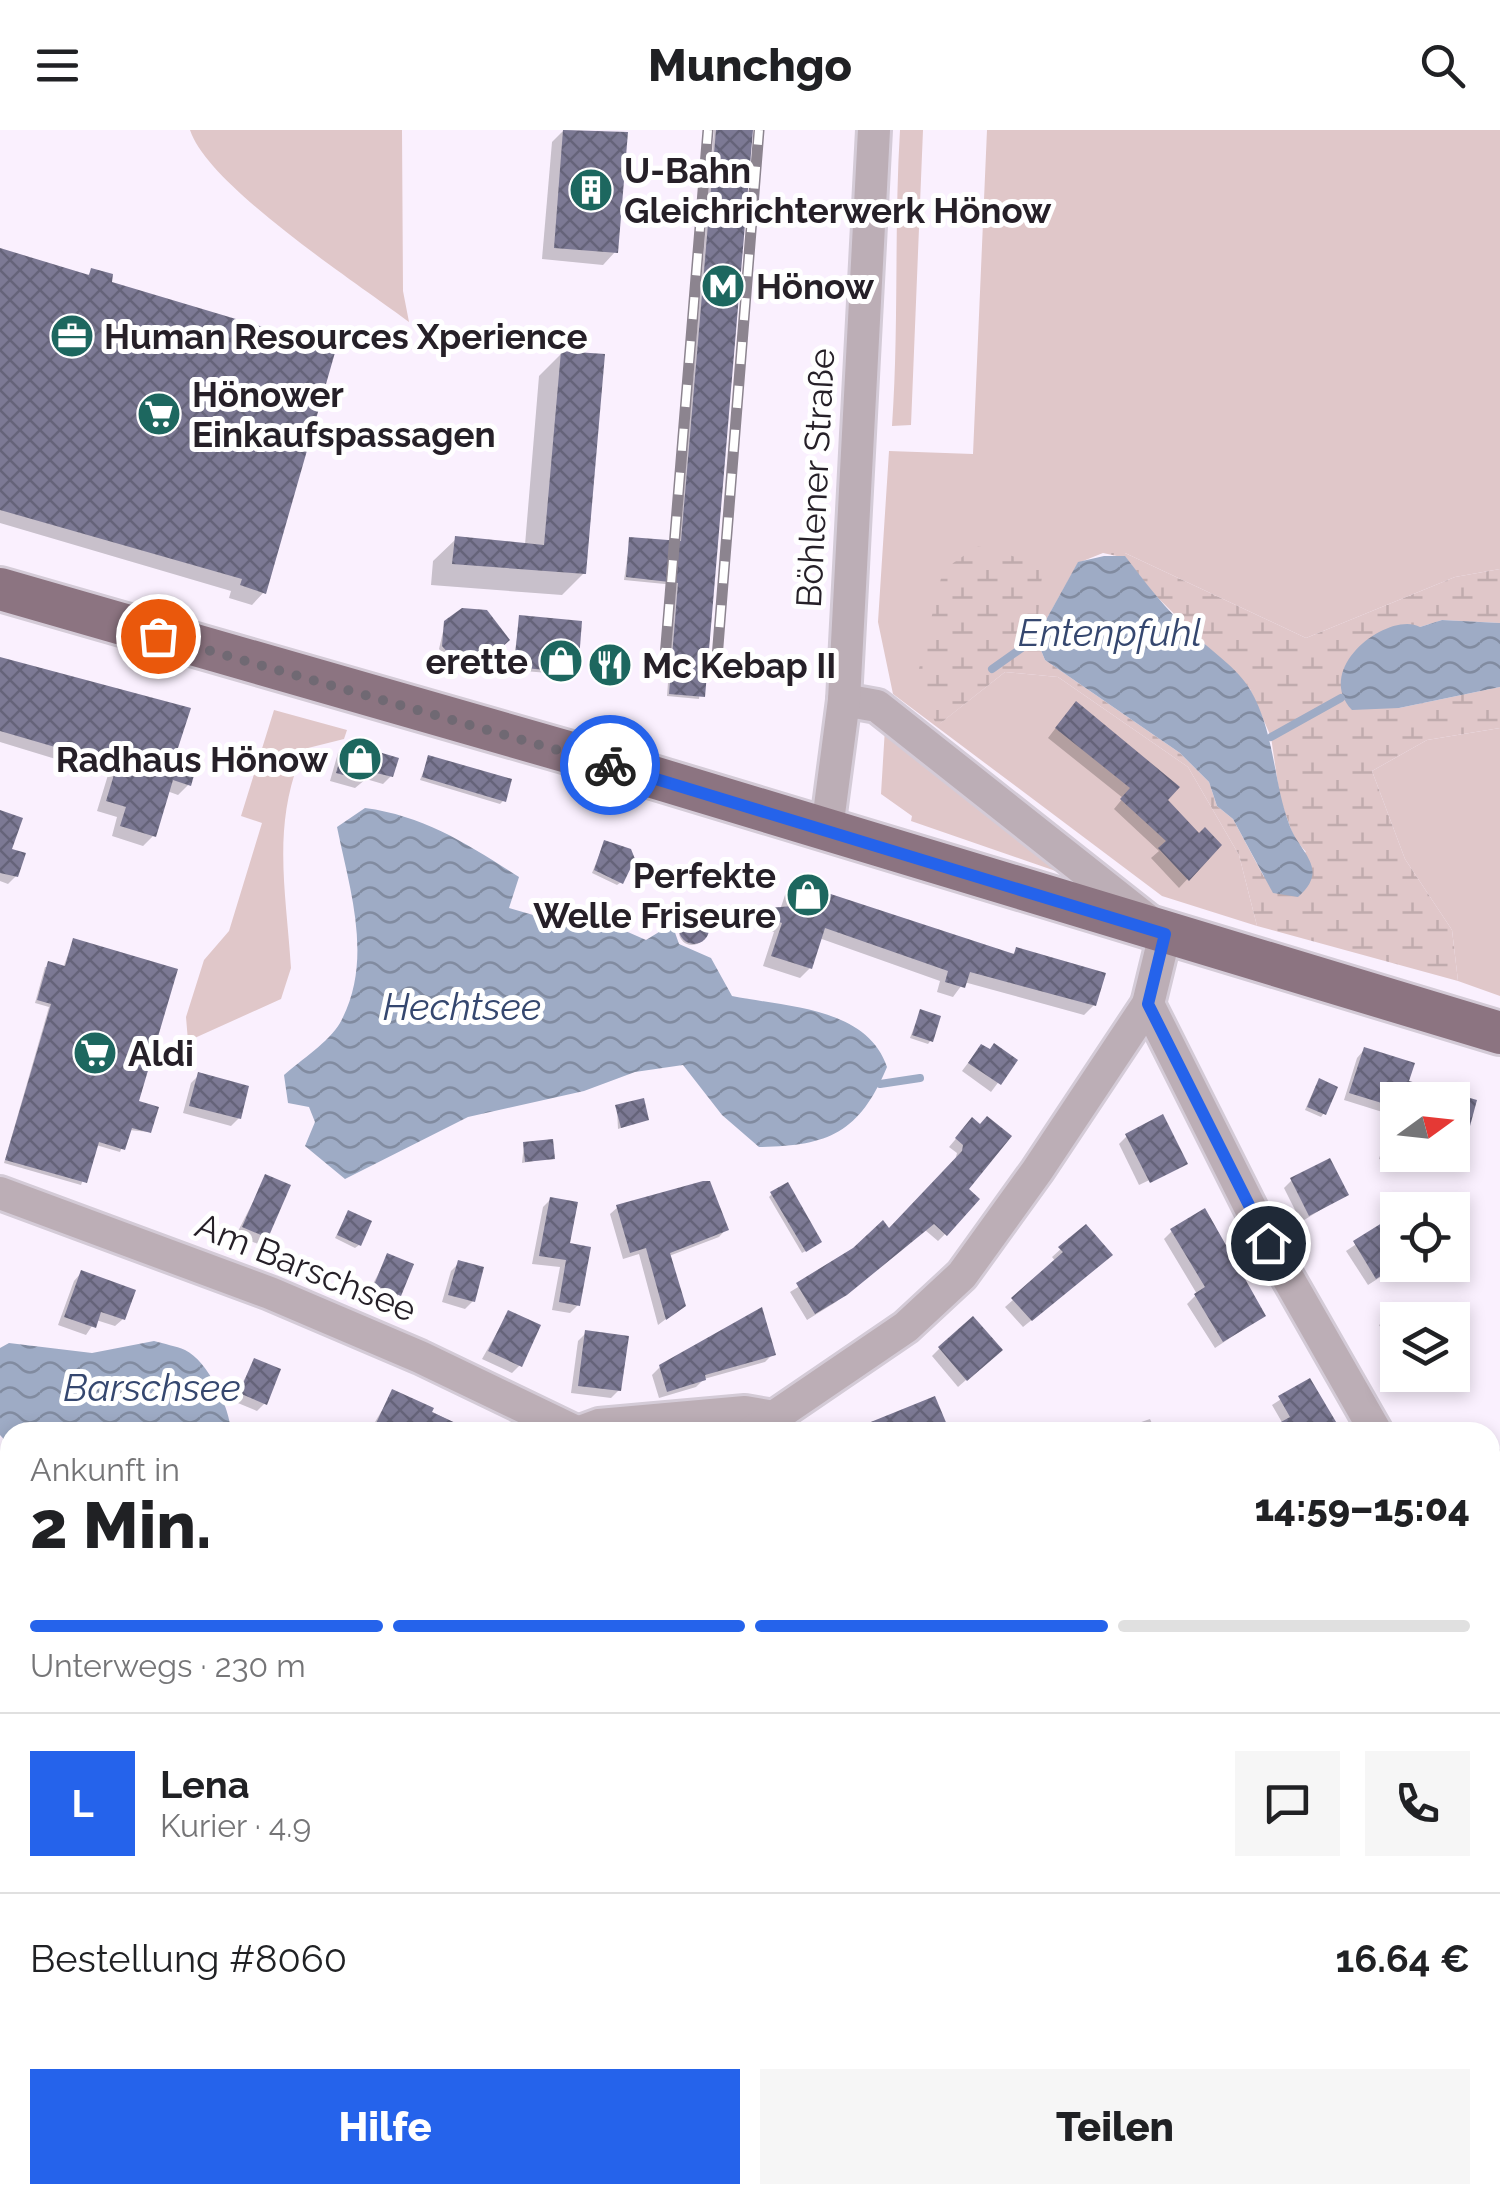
<!DOCTYPE html>
<html lang="de">
<meta charset="utf-8">
<style>
:root{--surface:#fff;--page:#f6f6f6;--text:#202124;--muted:#757577;--line:#e0e0e0;--accent:#2563eb}
body{margin:0;font-family:Raleway,sans-serif;background:var(--page);color:var(--text);height:100vh;display:flex;flex-direction:column;font-size:38px;white-space:nowrap}
*{box-sizing:border-box;margin:0}
p{font-size:32px;color:var(--muted)}
.icon{flex:none;width:55px;height:55px;fill:none;stroke:currentColor;stroke-width:2;stroke-linecap:round;stroke-linejoin:round}
.map{position:relative;flex:1;overflow:hidden}
.details{position:absolute;left:0px;top:1292px;width:1500px;height:782px;display:flex;flex-direction:column;background:var(--surface);border-radius:30px 30px 0 0;box-shadow:0 5px 15px #0003}
.details>*{flex:none}
.needle{width:65px;rotate:75deg}
.tools{position:absolute;left:1380px;top:952px;display:grid;gap:20px}
.tools a{display:grid;place-items:center;width:90px;height:90px;border-radius:0px;background:var(--surface);box-shadow:0 5px 15px #0003;font-size:50px}
.pin{position:absolute;display:grid;place-items:center;width:85px;height:85px;color:#fff;margin:-42px;border:5px solid #fff;border-radius:50%;box-shadow:0 2px 10px #0007}
.courier{position:absolute;display:grid;place-items:center;width:100px;height:100px;margin:-50px;border:8px solid #2563eb;border-radius:50%;background:#fff;color:#222;box-shadow:0 2px 12px #0007}
.overview em{font-style:normal;font-weight:800}
.overview div{display:flex;flex-direction:column-reverse}
.overview{display:flex;align-items:center;justify-content:space-between;height:170px;padding:0 30px}
h1{font-size:65px;font-weight:800;line-height:75px}
.bar{display:grid;grid-template-columns:repeat(4,1fr);gap:15px 10px;align-content:center;height:120px;padding:0 30px}
.bar i{height:12px;border-radius:8px;background:var(--line)}
.bar .current{background:var(--accent)}
.bar p{grid-column:span 4}
.line{display:flex;align-items:center;gap:25px;padding:0 30px;border-top:2px solid var(--line)}
.line div{flex:1}
.round{display:grid;place-items:center;flex:none;width:105px;height:105px;border-radius:0px;background:var(--page)}
.button{display:flex;gap:20px;margin-top:auto;padding:20px 30px}
.button a{flex:1;height:115px;border-radius:0px;background:var(--accent);color:#fff;font-size:40px;font-weight:800;line-height:115px;text-align:center}
.button a+a{background:var(--page);color:var(--text)}
header{display:flex;justify-content:space-between;align-items:center;height:130px;padding:0 30px;background:var(--surface);font-size:45px;font-weight:800}
.map>svg:first-child{display:block}
.grass{fill:#e0c7c9}
.wetland{fill:url(#wetland-marsh)}
.water{fill:url(#water-waves)}
.shadow{fill:#0003}
.lines{fill:none;stroke-linecap:round;stroke-linejoin:round}
.stream{stroke:#9eabc5;stroke-width:8}
.building{fill:url(#building-cross-hatch)}
.minor-casing{stroke:#d4cbd7;stroke-width:38}
.major-casing{stroke:#d4cbd7;stroke-width:48}
.minor{stroke:#bcaeb6;stroke-width:32}
.major{stroke:#8c7481;stroke-width:42}
.rail-casing{stroke:#8c848f;stroke-width:11}
.rail{stroke:#fff;stroke-width:8;stroke-dasharray:22;stroke-linecap:butt}
.done{stroke:#706973;stroke-width:10;stroke-dasharray:0 18}
.route{stroke:#2563eb;stroke-width:12}
.labels{text-anchor:middle;dominant-baseline:central;stroke-width:10;stroke-linejoin:round;paint-order:stroke}
.poi-label{font-size:35px;font-weight:bold;fill:#262028;stroke:#fff;text-anchor:start}
.street-label{font-size:35px;fill:#262028;stroke:#fff}
.water-label{font-size:38px;font-style:italic;fill:#35476f;stroke:#fff}
</style>
<header><svg class="icon" aria-label="menu" viewBox="0 0 24 24"><path d="M4 6h16M4 12h16M4 18h16"/></svg>Munchgo<svg class="icon" aria-label="search" viewBox="0 0 24 24"><circle cx="10" cy="10" r="6"/><path d="M15 15l6 6"/></svg></header>
<div class="map">
<svg width="1500" height="2074" viewBox="0 0 1500 2074">
<defs>
<pattern id="wetland-marsh" width="20" height="14" patternUnits="userSpaceOnUse" patternTransform="scale(2.5)"><rect width="20" height="14" fill="#e0c7c9"/><path d="M1 5h8M5 5V1M11 12h8M15 12V8" fill="none" stroke="#c0abad"/></pattern>
<pattern id="water-waves" width="16" height="10" patternUnits="userSpaceOnUse" patternTransform="scale(2.5)"><rect width="16" height="10" fill="#9eabc5"/><path d="M0 5q4-4 8 0t8 0" fill="none" stroke="#818ba0"/></pattern>
<pattern id="building-cross-hatch" width="8" height="8" patternUnits="userSpaceOnUse" patternTransform="scale(2.5)"><rect width="8" height="8" fill="#7c7994"/><path d="M0 0l8 8M0 8l8-8" fill="none" stroke="#656379"/></pattern>
</defs>
<rect width="100%" height="100%" fill="#faf0fe"/>
<g class="grass">
<path d="M190 0H402L403 161 409 192C357 153 208 56 190 0Z"/>
<path d="M900 0H923L911 295 892 296C899 197 894 99 900 0Z"/>
<path d="M987 0H1500V439L1455 447 1306 508 1125 423H1103L1078 433 1036 508 938 595 1005 542 1058 547 1188 637 1239 725 1257 796 1162 766 893 564 878 492 889 321 973 324Z"/>
<path d="M274 580 347 600 344 609 304 619C271 694 286 759 291 838L281 869 188 911 186 887 204 830 229 801 262 693 241 686Z"/>
<path d="M885 598 1070 746 911 691 912 686 881 664Z"/>
<path d="M1500 598V866L1458 851 1452 800 1405 729 1372 641 1427 610Z"/>
</g>
<path class="wetland" d="M978 416 1043 435 1036 508 1045 530 1180 623 1209 652 1217 676 1233 689 1264 747 1306 722 1294 708 1280 668 1271 607 1250 559 1152 462 1126 428 1103 423H1125L1306 508 1455 447 1500 439V493L1442 490 1420 497 1399 578 1500 557V598L1427 610 1372 641 1405 729 1452 800 1458 851 1257 796 1239 725 1188 637 1058 547 1005 542 937 596 916 551 943 440Z"/>
<g class="water">
<path d="M1104 426H1125C1145 452 1166 480 1191 502 1211 521 1237 537 1251 561 1275 604 1273 650 1289 694 1299 723 1331 738 1298 767L1273 763 1233 689 1217 676 1209 652 1180 623 1045 530 1036 508 1078 432Z"/>
<path d="M1442 490 1500 493V557L1399 578 1352 580C1312 536 1391 480 1420 497Z"/>
<path d="M365 678C425 686 469 715 519 747L509 778 547 789 555 770 646 810 672 794 679 814 711 828 732 866C786 877 867 877 887 937 859 1004 827 1016 759 1017L722 985 683 935 635 942 584 961 468 987 345 1049 305 1016 315 992 309 977 288 973 284 945C301 930 329 912 340 893 374 831 350 761 337 697Z"/>
<path d="M154 1211C164 1214 176 1216 185 1220 208 1231 230 1278 231 1302H10V1316L0 1305V1218L9 1213 92 1223Z"/>
</g>
<g class="shadow">
<path d="M564 0 625 4 615 122 603 135 542 129 552 12Z"/>
<path d="M714 0H751L699 569 667 566 675 455 624 450 630 409 679 413Z"/>
<path d="M0 119 86 147 92 141 109 154 297 210 303 204 264 462 252 475 229 468 231 461 0 393Z"/>
<path d="M562 223 584 443 562 465 431 455 433 431 456 409 525 415 539 246Z"/>
<path d="M520 488 575 542 572 545 512 540Z"/>
<path d="M445 493 507 510 475 539 454 536 439 519Z"/>
<path d="M0 531 175 620 189 654 178 665 167 661 153 706 143 716 112 706 117 687 97 681 108 645 0 612Z"/>
<path d="M1068 582 1199 706 1219 715 1179 758 1151 728 1159 721 1114 679 1123 668 1048 608Z"/>
<path d="M346 615 391 646 383 654 366 649 355 658 330 651 338 623Z"/>
<path d="M429 628 504 670 500 674 420 650Z"/>
<path d="M0 683 16 746 8 754 0 751Z"/>
<path d="M604 713 621 752 617 755 592 743Z"/>
<path d="M794 755 1011 826 1017 820 1094 875 1084 885 964 852 953 867 937 862 940 851 819 808 810 838 800 848 763 836 774 802 737 790 745 783 780 780 785 765Z"/>
<circle cx="692" cy="802" r="13"/>
<path d="M73 811 149 1002 129 1000 120 1022 96 1015 81 1055 4 1033 49 877 35 873 45 837 63 838Z"/>
<path d="M920 882 931 910 928 914 910 908Z"/>
<path d="M1364 920 1406 953 1452 970H1398V1025H1403L1395 1033 1379 1029 1392 985 1344 970 1357 928Z"/>
<path d="M974 925 1015 930 991 962 962 941Z"/>
<path d="M199 945 239 988 231 996 183 983 191 953Z"/>
<path d="M1316 955 1324 983 1321 987 1305 980Z"/>
<path d="M617 978 646 990 618 999Z"/>
<path d="M965 998 966 1059 945 1104 938 1111 925 1100 836 1172 807 1190 790 1162 889 1101 955 1031 957 1023 949 1017Z"/>
<path d="M1127 1006 1185 1033 1139 1055 1119 1014Z"/>
<path d="M524 1014 552 1028 522 1033Z"/>
<path d="M266 1047V1107L258 1114 236 1105Z"/>
<path d="M1292 1050 1346 1064 1301 1092 1284 1058Z"/>
<path d="M772 1064 816 1115 802 1123 769 1067Z"/>
<path d="M551 1069 578 1175 570 1183 552 1180 560 1137 532 1134 543 1077Z"/>
<path d="M618 1077 726 1099 719 1107 669 1126 683 1176 658 1195 639 1124 623 1129 610 1084Z"/>
<path d="M346 1086 359 1115 355 1118 335 1108Z"/>
<path d="M1398 1086 1399 1135 1368 1155 1346 1121Z"/>
<path d="M1085 1097 1102 1133 1023 1197 1005 1177 1056 1132 1052 1127Z"/>
<path d="M1172 1101 1263 1186 1215 1218 1187 1174 1197 1164 1164 1109Z"/>
<path d="M388 1126 399 1164 391 1172 368 1163Z"/>
<path d="M459 1133 473 1171 465 1179 442 1172 451 1141Z"/>
<path d="M81 1143 123 1189 115 1196 96 1190 86 1205 58 1195 74 1151Z"/>
<path d="M1447 1174 1456 1188 1452 1191 1420 1190Z"/>
<path d="M1406 1176 1414 1190H1398V1225L1379 1195Z"/>
<path d="M508 1183 520 1235 512 1243 482 1229Z"/>
<path d="M586 1203 619 1260 611 1268 571 1263 578 1211Z"/>
<path d="M940 1218 992 1227 958 1257 932 1226Z"/>
<path d="M773 1224 765 1232 704 1249 696 1257 659 1268 652 1245 660 1237Z"/>
<path d="M254 1231 265 1273 257 1281 233 1271Z"/>
<path d="M1309 1251 1339 1301 1268 1302 1283 1294 1272 1275Z"/>
<path d="M393 1262 472 1302H369Z"/>
<path d="M1150 1289 1156 1302H1112Z"/>
<path d="M1228 1294 1231 1302H1205Z"/>
<path d="M1500 1319V1400L1490 1404V1324Z"/>
<path d="M10 1454V1536L0 1510V1458Z"/>
<path d="M1500 1598V1647L1490 1653V1604Z"/>
<path d="M10 1612V1659L0 1618Z"/>
<path d="M1500 1796V1951L1490 1928V1801Z"/>
<path d="M6 1800 10 1824 0 1831V1802Z"/>
<path d="M30 2065H99L102 2074H33Z"/>
<path d="M182 2065H270L273 2074H175Z"/>
<path d="M382 2065 386 2074H361Z"/>
<path d="M434 2065H469L474 2074H421Z"/>
<path d="M627 2065H695L679 2074H613Z"/>
<path d="M924 2065H939L944 2074H907Z"/>
<path d="M1372 2065H1390L1375 2072Z"/>
</g>
<g class="lines">
<g class="stream">
<path d="M992 539 1036 508"/>
<path d="M1271 607 1341 568"/>
<path d="M880 954 920 948"/>
</g>
</g>
<g class="building">
<path d="M563 0 628 2 618 123 554 118Z"/>
<path d="M716 0H753L705 567 669 564 678 453 626 447 629 407 681 411Z"/>
<path d="M0 118 89 145 91 138 113 144 112 152 300 208 302 201 324 208 323 215 336 219 266 464 240 455 242 449 0 380Z"/>
<path d="M561 221 605 224 586 444 452 434 455 406 544 415Z"/>
<path d="M462 478 487 480 510 510 480 537 457 533 442 516 444 491Z"/>
<path d="M519 485 582 491 578 543 514 537Z"/>
<path d="M0 527 191 578 178 618 200 624 191 656 173 650 156 707 120 696 126 677 106 671 117 635 0 601Z"/>
<path d="M1076 571 1180 657 1168 670 1199 703 1205 697 1222 715 1189 751 1158 718 1166 711 1120 669 1130 658 1055 598Z"/>
<path d="M345 612 399 628 393 647 376 643 365 651 336 643Z"/>
<path d="M428 625 512 649 506 672 422 647Z"/>
<path d="M0 680 23 688 12 719 26 723 18 747 0 743Z"/>
<path d="M604 710 631 719 635 729 623 754 594 740Z"/>
<path d="M794 752 1014 824 1016 817 1106 843 1096 876 970 842 965 858 945 852 948 841 825 798 812 839 771 826 782 793 744 780 793 776 787 774Z"/>
<circle cx="694" cy="799" r="15"/>
<path d="M73 808 178 839 139 971 159 977 151 1003 132 998 125 1020 99 1012 87 1053 5 1030 51 874 37 870 48 831 65 836Z"/>
<path d="M920 879 941 886 933 912 912 905Z"/>
<path d="M994 913 1018 930 1001 955 968 933 981 914 990 919Z"/>
<path d="M1364 917 1415 933 1409 951 1477 970 1459 1037 1452 1036V970H1398V978L1349 963Z"/>
<path d="M198 942 249 956 241 989 189 976Z"/>
<path d="M1319 948 1338 957 1326 985 1307 977Z"/>
<path d="M644 968 649 990 621 998 615 975Z"/>
<path d="M1163 984 1188 1034 1150 1053 1125 1004Z"/>
<path d="M987 986 1012 1006 969 1059 980 1069 947 1106 934 1094 847 1165 815 1184 796 1153 853 1118 883 1090 889 1098 962 1021 963 1015 955 1008 972 987 980 994Z"/>
<path d="M553 1009 555 1029 525 1032 523 1012Z"/>
<path d="M1330 1028 1349 1065 1309 1086 1290 1048Z"/>
<path d="M265 1044 291 1055 268 1108 242 1097Z"/>
<path d="M703 1051H710L729 1100 670 1123 686 1176 666 1190 646 1118 630 1123 616 1075Z"/>
<path d="M788 1052 822 1112 806 1122 770 1062Z"/>
<path d="M550 1067 578 1072 570 1113 591 1117 580 1176 559 1172 566 1130 539 1126Z"/>
<path d="M1205 1078 1266 1186 1223 1212 1194 1164 1205 1157 1170 1099Z"/>
<path d="M348 1080 372 1091 361 1116 337 1105Z"/>
<path d="M1398 1083V1135L1376 1149 1353 1111Z"/>
<path d="M1086 1094 1113 1125 1032 1191 1011 1168 1063 1122 1058 1117Z"/>
<path d="M387 1123 414 1134 401 1166 374 1155Z"/>
<path d="M458 1130 484 1137 475 1172 448 1165Z"/>
<path d="M81 1140 136 1160 125 1190 101 1182 96 1198 64 1187Z"/>
<path d="M762 1177 776 1225 705 1245 706 1250 667 1262 659 1235Z"/>
<path d="M508 1180 541 1195 522 1237 488 1221Z"/>
<path d="M973 1186 1003 1220 967 1251 938 1217Z"/>
<path d="M585 1200 629 1206 621 1261 578 1256Z"/>
<path d="M254 1228 281 1239 267 1275 239 1263Z"/>
<path d="M1310 1248 1342 1302H1263L1290 1287 1278 1266Z"/>
<path d="M392 1259 434 1278 432 1282 475 1302H372Z"/>
<path d="M935 1266 950 1302H846Z"/>
</g>
<g class="lines">
<defs>
<g id="minor">
<path d="M844 570 877 576 1165 804 1148 874 1268 1113 1376 1302"/>
<path d="M827 699 844 570 874 0"/>
<path d="M0 1063 270 1163 420 1227 576 1302"/>
<path d="M580 1302 599 1295 745 1282 774 1287"/>
<path d="M752 1302 906 1197 962 1145 1037 1041 1148 874"/>
<path d="M1490 1494 1500 1510"/>
<path d="M0 1695 10 1720"/>
<path d="M0 1898 10 1894"/>
<path d="M150 2065 154 2074"/>
<path d="M996 2065 1000 2074"/>
</g>
<g id="major">
<path d="M0 459 613 635 1500 903"/>
<path d="M1490 1709 1500 1703"/>
<path d="M788 2074 805 2065"/>
</g>
</defs>
<use href="#minor" class="minor-casing"/>
<use href="#major" class="major-casing"/>
<use href="#minor" class="minor"/>
<use href="#major" class="major"/>
<defs>
<g id="rail">
<path d="M664 540 708 0"/>
<path d="M716 541 759 0"/>
</g>
</defs>
<use href="#rail" class="rail-casing"/>
<use href="#rail" class="rail"/>
</g>
<g class="lines">
<path class="done" d="M158 506 610 635"/>
<path class="route" d="M610 635 1165 804 1148 874 1268 1113"/>
</g>
<defs>
<symbol id="building-disc" viewBox="-11 -11 22 22"><circle r="9.5" fill="#1d675f" stroke="#fff"/><path d="M-4-6H4V6H1V3H-1V6H-4ZM-2.5-4.3h1.7v1.8h-1.7ZM.8-4.3h1.7v1.8H.8ZM-2.5-1h1.7V.8h-1.7ZM.8-1h1.7V.8H.8Z" fill="#fff"/></symbol>
<symbol id="metro-disc" viewBox="-11 -11 22 22"><circle r="9.5" fill="#1d675f" stroke="#fff"/><path d="M-5.5 5V-5H-3L0 0L3-5H5.5V5H3V-.5L0 4L-3-.5V5Z" fill="#fff"/></symbol>
<symbol id="office-disc" viewBox="-11 -11 22 22"><circle r="9.5" fill="#1d675f" stroke="#fff"/><path d="M-6-3h4V-5.5h4V-3h4V5H-6ZM-1-4.5V-3h2v-1.5ZM-6 0V1H6V0Z" fill="#fff"/></symbol>
<symbol id="supermarket-disc" viewBox="-11 -11 22 22"><circle r="9.5" fill="#1d675f" stroke="#fff"/><path d="M-6-5.5h2.5l.6 2H6L4.5 2H-2.5L-4.4-4H-6ZM-1.5 3.2a1.3 1.3 0 1 0 .1 0ZM3 3.2a1.3 1.3 0 1 0 .1 0Z" fill="#fff"/></symbol>
<symbol id="shop-disc" viewBox="-11 -11 22 22"><circle r="9.5" fill="#1d675f" stroke="#fff"/><path d="M-5-2.5h2.3a2.7 3.5 0 0 1 5.4 0H5L5.5 6h-11ZM-1.5-2.5h3a1.5 2.3 0 0 0-3 0Z" fill="#fff"/></symbol>
<symbol id="restaurant-disc" viewBox="-11 -11 22 22"><circle r="9.5" fill="#1d675f" stroke="#fff"/><path d="M-5-6h1v4h1v-4h1v4h1v-4h1v5L-1.5 .5V6h-2V.5L-5-1ZM5-6V6H3V1.5H1.5Q1.5-4 5-6Z" fill="#fff"/></symbol>
</defs>
<g fill-rule="evenodd">
<use href="#building-disc" x="566" y="35" width="50" height="50"/>
<use href="#metro-disc" x="698" y="131" width="50" height="50"/>
<use href="#office-disc" x="47" y="181" width="50" height="50"/>
<use href="#supermarket-disc" x="134" y="259" width="50" height="50"/>
<use href="#shop-disc" x="536" y="506" width="50" height="50"/>
<use href="#restaurant-disc" x="585" y="510" width="50" height="50"/>
<use href="#shop-disc" x="335" y="604" width="50" height="50"/>
<use href="#shop-disc" x="783" y="740" width="50" height="50"/>
<use href="#supermarket-disc" x="70" y="898" width="50" height="50"/>
</g>
<g class="labels">
<g class="poi-label">
<text x="624" y="40">U-Bahn<tspan x="624" dy="40">Gleichrichterwerk Hönow</tspan></text>
<text x="756" y="156">Hönow</text>
<text x="104" y="206">Human Resources Xperience</text>
<text x="192" y="264">Hönower<tspan x="192" dy="40">Einkaufspassagen</tspan></text>
<text x="528" y="531" text-anchor="end">erette</text>
<text x="642" y="535">Mc Kebap II</text>
<text x="328" y="629" text-anchor="end">Radhaus Hönow</text>
<text x="776" y="745" text-anchor="end">Perfekte<tspan x="776" dy="40">Welle Friseure</tspan></text>
<text x="128" y="923">Aldi</text>
</g>
<g class="street-label">
<text transform="translate(815 348) rotate(-87)">Böhlener Straße</text>
<text transform="translate(306 1137) rotate(22)">Am Barschsee</text>
</g>
<g class="water-label">
<text x="1110" y="502">Entenpfuhl</text>
<text x="462" y="876">Hechtsee</text>
<text x="152" y="1257">Barschsee</text>
</g>
</g>
</svg>
<div class="tools">
<a><svg class="needle" viewBox="-14 -14 28 28"><path d="M0-13l5 13h-10z" fill="#e53935"/><path d="M0 13l5-13h-10z" fill="#757577"/></svg></a>
<a><svg class="icon" aria-label="locate" viewBox="0 0 24 24"><circle cx="12" cy="12" r="6"/><path d="M12 2v4M12 18v4M2 12h4M18 12h4"/></svg></a>
<a><svg class="icon" aria-label="layers" viewBox="0 0 24 24"><path d="M12 4l9 5-9 5-9-5zM3 14l9 5 9-5"/></svg></a>
</div>
<div class="pin" style="left:158px;top:506px;background:#ea580c"><svg class="icon" aria-label="bag" viewBox="0 0 24 24"><path d="M5 8h14l-1 12H6zM9 8a3 3 0 0 1 6 0"/></svg></div>
<div class="pin" style="left:1268px;top:1113px;background:#1f2937"><svg class="icon" aria-label="home" viewBox="0 0 24 24"><path d="M3 11l9-7 9 7M6 9v11h12V9"/></svg></div>
<div class="courier" style="left:610px;top:635px"><svg class="icon" aria-label="bike" viewBox="0 0 24 24"><circle cx="6" cy="16" r="4"/><circle cx="18" cy="16" r="4"/><path d="M6 16l4-8h5l3 8M10 8l3 8H6M13 5h3"/></svg></div>
<section class="details">
<div class="overview"><div><h1>2 Min.</h1><p>Ankunft in</p></div><em>14:59–15:04</em></div>
<div class="bar"><i class="current"></i><i class="current"></i><i class="current"></i><i></i><p>Unterwegs · 230 m</p></div>
<div class="line" style="height:180px"><b class="round" style="background:var(--accent);color:#fff">L</b><div><b>Lena</b><p>Kurier · 4.9</p></div><a class="round"><svg class="icon" aria-label="chat" viewBox="0 0 24 24"><path d="M4 5h16v11H9l-5 4z"/></svg></a><a class="round"><svg class="icon" aria-label="phone" viewBox="0 0 24 24"><path d="M5 4h4l2 5-3 2q2 4 5 5l2-3 5 2v4C11 20 4 13 5 4z"/></svg></a></div>
<div class="line" style="height:130px"><div>Bestellung #8060</div><b>16.64 €</b></div>
<div class="button"><a>Hilfe</a><a>Teilen</a></div>
</section>
</div>
